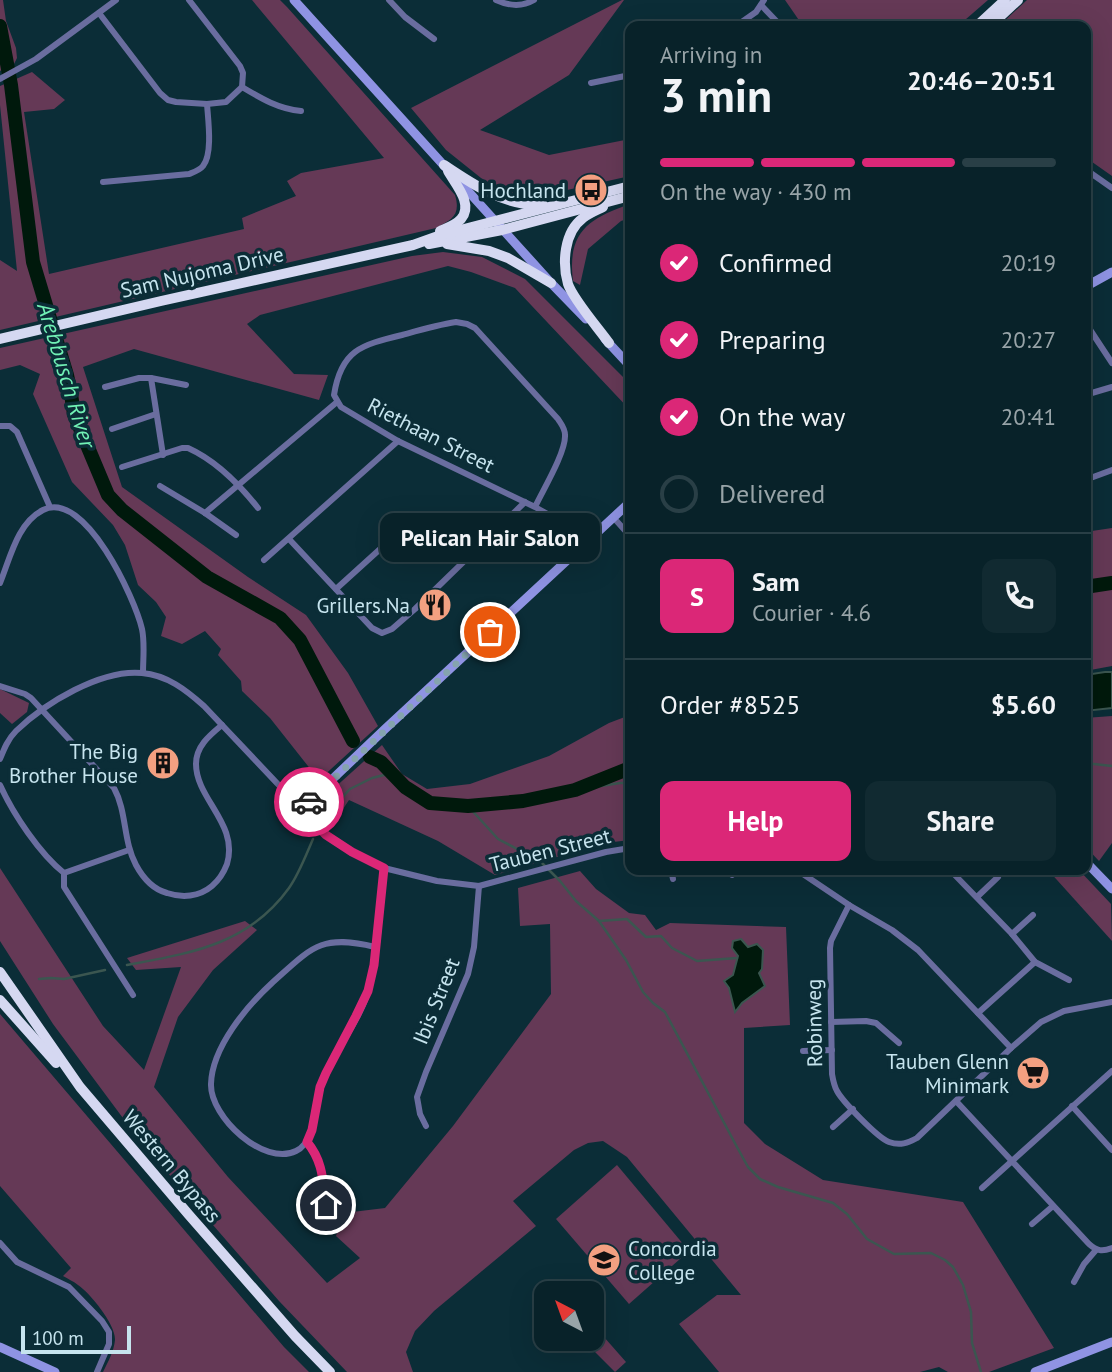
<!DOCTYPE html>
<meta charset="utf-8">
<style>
:root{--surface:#082229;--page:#112a31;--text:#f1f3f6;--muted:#98a4a8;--line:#293f46;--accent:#db2777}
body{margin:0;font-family:"PT Sans",sans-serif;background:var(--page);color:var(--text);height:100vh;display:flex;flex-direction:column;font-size:26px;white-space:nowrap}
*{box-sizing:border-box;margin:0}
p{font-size:23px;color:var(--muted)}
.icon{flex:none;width:38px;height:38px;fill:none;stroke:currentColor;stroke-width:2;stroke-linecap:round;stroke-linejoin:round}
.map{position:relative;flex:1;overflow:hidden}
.side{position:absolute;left:625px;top:21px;width:466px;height:854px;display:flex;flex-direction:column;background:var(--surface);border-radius:14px;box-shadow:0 7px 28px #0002,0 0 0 2px var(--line)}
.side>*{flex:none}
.needle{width:46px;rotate:319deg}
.fabs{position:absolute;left:534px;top:1281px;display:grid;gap:14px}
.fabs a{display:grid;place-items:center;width:70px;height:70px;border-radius:14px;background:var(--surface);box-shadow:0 7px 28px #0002,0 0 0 2px var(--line);font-size:35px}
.scale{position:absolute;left:21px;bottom:18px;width:110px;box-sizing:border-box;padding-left:7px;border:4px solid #c6e4ee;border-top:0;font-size:19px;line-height:24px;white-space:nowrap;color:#c6e4ee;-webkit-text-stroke:5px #0b2d37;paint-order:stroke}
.pin{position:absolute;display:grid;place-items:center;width:60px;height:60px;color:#fff;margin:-30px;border:4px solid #fff;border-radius:50%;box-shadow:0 2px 7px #0007}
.courier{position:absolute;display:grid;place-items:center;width:70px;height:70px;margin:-35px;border:5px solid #db2777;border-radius:50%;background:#fff;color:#222;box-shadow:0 2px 9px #0007}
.bubble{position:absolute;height:49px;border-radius:14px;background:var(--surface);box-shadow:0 7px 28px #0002,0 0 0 2px var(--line);font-size:23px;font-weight:700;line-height:49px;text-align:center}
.overview em{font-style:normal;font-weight:700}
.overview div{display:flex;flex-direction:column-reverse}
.overview{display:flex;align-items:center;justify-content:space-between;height:119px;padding:0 35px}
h1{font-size:46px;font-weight:700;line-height:52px}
.bar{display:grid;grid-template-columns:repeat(4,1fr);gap:10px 7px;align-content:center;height:84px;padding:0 35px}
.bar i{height:9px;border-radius:5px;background:var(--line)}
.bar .current{background:var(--accent)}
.bar p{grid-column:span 4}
.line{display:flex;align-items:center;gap:18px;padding:0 35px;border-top:2px solid var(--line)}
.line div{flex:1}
.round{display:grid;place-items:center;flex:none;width:74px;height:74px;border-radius:14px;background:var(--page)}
ol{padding:0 35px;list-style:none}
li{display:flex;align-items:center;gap:21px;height:77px}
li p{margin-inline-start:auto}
li .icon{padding:7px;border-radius:50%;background:var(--accent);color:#fff;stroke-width:4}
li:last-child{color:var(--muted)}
li i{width:38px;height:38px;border:4px solid var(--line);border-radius:50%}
.button{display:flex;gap:14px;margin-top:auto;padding:14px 35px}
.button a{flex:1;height:80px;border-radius:14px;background:var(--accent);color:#fff;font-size:28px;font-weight:700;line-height:80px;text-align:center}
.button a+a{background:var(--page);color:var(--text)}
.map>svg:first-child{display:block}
.green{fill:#653956}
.water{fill:#00190c;stroke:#3b5650;stroke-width:2}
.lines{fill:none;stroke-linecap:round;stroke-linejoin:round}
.stream{stroke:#3b5650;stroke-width:2.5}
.river{stroke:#00190c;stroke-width:14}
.street{stroke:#6a6d9f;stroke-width:6}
.secondary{stroke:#8f93e3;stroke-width:9}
.highway{stroke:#d5d8f1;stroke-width:10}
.done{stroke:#85a4ae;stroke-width:7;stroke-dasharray:0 12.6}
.route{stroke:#db2777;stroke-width:9}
.labels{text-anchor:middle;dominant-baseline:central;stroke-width:7;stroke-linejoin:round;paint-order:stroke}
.poi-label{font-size:21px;fill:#c6e4ee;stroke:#0b2d37;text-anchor:end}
.street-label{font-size:21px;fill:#c6e4ee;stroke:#0b2d37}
.water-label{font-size:23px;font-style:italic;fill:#71f1b5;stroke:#0b2d37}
</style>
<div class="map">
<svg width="1112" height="1372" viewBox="0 0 1112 1372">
<rect width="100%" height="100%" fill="#0b2d37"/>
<g class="green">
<path d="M0 0H3L6 21 16 48 17 58 14 64 0 71Z"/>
<path d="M252 0H280L287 7 455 195C461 215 452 220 436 228L0 330V260L17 271 0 105V86L32 72 65 100 54 109 24 112 49 274 244 229 242 218 296 196 287 181 301 173 384 158Z"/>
<path d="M622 0H624L569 75 480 130 549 155 630 139V176L531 198 502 190 481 178 446 150 411 108Z"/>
<path d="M785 0H988L958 26H803Z"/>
<path d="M1027 0H1112V176L1085 157V26H999Z"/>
<path d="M630 204V218L621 221 588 249 580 285 573 281C567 232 588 219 630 204Z"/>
<path d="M443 252 482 257 525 279 630 384V410L515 288 471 272 448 266 260 315 247 324 294 374 328 375 319 400 134 349 83 367 122 487 248 577 306 615 348 673 378 726 319 780 270 718 242 691 241 681 218 655 221 649 205 631 182 644 161 636 166 617 156 602 138 585 125 545 113 525 72 482 33 394 40 374 20 365 0 370V348L412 256Z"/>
<path d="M1112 528V666L1085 671V532Z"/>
<path d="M0 689 29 703 27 712 12 724 0 713Z"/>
<path d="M630 715V840L605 843 495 875 438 841 349 800 335 821 329 823 322 817 319 811 332 790 382 745 402 774 427 789 470 784 549 756 609 723Z"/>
<path d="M1112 716V843L1099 861 1085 846V718Z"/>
<path d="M0 868 103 1026 144 1070 181 967 136 970 127 958 245 921 257 930 213 970 178 1017 154 1087 228 1177 327 1283 360 1258 336 1236 344 1213 385 1208 453 1126 551 994 550 924 520 926 518 888 580 871 596 889 629 913 645 915 656 930 670 923 786 927 790 1025 744 1028V1123L765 1144 823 1180 963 1202 1054 1348 989 1372H948L939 1367 920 1372H719L679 1324 717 1295H741L627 1157 603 1141 588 1143 574 1150 513 1201 536 1226 434 1311 415 1331 406 1352 413 1372H347L279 1301 140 1141 53 1024 0 941Z"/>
<path d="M1048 870H1079L1111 904 1112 941Z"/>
<path d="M0 1014 284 1347 309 1372H103C108 1362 114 1351 115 1340 116 1325 90 1293 78 1285 73 1281 68 1279 63 1276L71 1268 0 1186Z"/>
<path d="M617 1165 689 1251 629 1304 556 1219Z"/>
<path d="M604 1337 626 1362 615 1372 591 1348Z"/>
</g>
<g class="water">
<path d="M1105 672H1112V708L1085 711V675Z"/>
<path d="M741 939 748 947 757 944 763 950 762 969 759 973 765 986 742 1003 735 1012 729 988 724 981 733 975 738 956 732 948 733 941Z"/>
</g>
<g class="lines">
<g class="stream">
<path d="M1085 763 1112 766"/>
<path d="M575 790 620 783H630"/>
<path d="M468 806 498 839 540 861 560 881 576 901 599 921 626 960 643 992 653 1003 665 1012 737 1147 748 1167 760 1179 778 1187 833 1203 847 1214 867 1239 894 1254 931 1253 945 1260 953 1267 963 1285 971 1312 972 1343 981 1372"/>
<path d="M326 815 350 789 372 778 392 773"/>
<path d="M599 921 627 919 646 937 661 936 672 948 697 961 737 958"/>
<path d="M127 965C191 953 248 945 289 888 299 874 306 855 313 839"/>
<path d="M39 979 51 978 64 979 105 970"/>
</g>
<g class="river">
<path d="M0 26 11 85 33 262 67 375 71 394 74 414 108 495 122 510 207 577 280 618 300 640 353 741"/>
<path d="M1085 587 1112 583"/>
<path d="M370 757 381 762 405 787 430 803 468 806 523 801 575 790 630 768"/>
</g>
<g class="street">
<path d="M389 0 405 17 434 39"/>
<path d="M496 0C509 6 522 7 534 0"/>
<path d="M761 5 781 26"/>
<path d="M99 13 160 93 168 100 176 102 207 104 226 102 242 87 243 73 240 66 189 0"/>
<path d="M736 26 756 12 764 0"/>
<path d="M0 79 36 59 116 0"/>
<path d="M591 83 630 75"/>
<path d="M242 87C262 99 279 109 301 111"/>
<path d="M1085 169 1112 188"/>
<path d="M103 182 189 174C194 172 200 170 203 166 213 154 208 119 207 104"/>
<path d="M1085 322 1112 363"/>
<path d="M151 378 163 455"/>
<path d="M105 387 139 378H151L186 385"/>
<path d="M1085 395 1112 387"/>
<path d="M0 426H10L17 432 50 507"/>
<path d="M112 429 156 414"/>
<path d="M122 467 182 448H188C217 461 239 484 258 508"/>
<path d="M1085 480 1112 470"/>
<path d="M160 486 205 513 236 535"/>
<path d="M535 507C543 490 566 452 565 435 565 428 561 424 558 419L475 328 467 324 456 322C437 325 420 330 402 335 361 345 341 350 334 395L341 407 398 441 535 507 590 538"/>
<path d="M205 513 337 402"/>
<path d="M613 517 630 536"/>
<path d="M289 539 372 628 382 633 392 629 415 609 525 502"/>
<path d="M264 560 398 441"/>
<path d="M0 583C10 559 17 523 43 510 85 489 135 599 142 629 145 643 143 659 143 673"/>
<path d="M336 589 400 531"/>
<path d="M0 686 25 694 31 698 114 788C127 812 123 841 136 865 143 878 152 889 167 893 182 898 199 897 212 886 219 880 224 872 227 864 239 824 196 799 196 764 196 746 210 735 222 725"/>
<path d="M0 759C4 749 8 739 16 731 45 703 101 669 142 673 167 675 186 690 204 706L326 835 352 852 384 868 437 881 479 886 606 852 630 848"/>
<path d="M0 785C13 814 40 854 64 873"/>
<path d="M671 870 673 879"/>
<path d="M731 870 732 875"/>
<path d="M797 870 849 905 892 930 918 950 1011 1048"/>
<path d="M950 870 1012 934 1035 962 1069 980"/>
<path d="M64 873V887L133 995"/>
<path d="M64 873 129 850"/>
<path d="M977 897 998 877"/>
<path d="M849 905 831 941 830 948 832 1074C833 1080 834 1086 837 1091 843 1102 878 1138 889 1142 900 1146 908 1143 917 1138L1011 1048 1041 1022 1064 1011 1112 1002"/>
<path d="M1012 934 1033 915"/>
<path d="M375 947C321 934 312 947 273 982 247 1006 212 1047 211 1084 210 1117 264 1167 296 1151 317 1141 315 1103 322 1084 334 1049 362 1020 370 984 379 946 380 906 384 868"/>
<path d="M978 1013 1035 962"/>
<path d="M831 1022 866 1021 876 1023 899 1043"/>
<path d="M803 1051 832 1050"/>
<path d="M956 1101 1089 1244C1097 1251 1102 1252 1112 1248"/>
<path d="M1072 1106 1112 1150"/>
<path d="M426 1126 420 1114 417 1097 426 1072 468 974 474 947 479 886"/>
<path d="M833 1127 853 1109"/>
<path d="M307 1142C325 1164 325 1194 328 1222"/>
<path d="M982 1188 1112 1071"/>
<path d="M1032 1224 1053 1206"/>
<path d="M0 1243 17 1262 69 1287 102 1321 109 1332V1344L97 1372"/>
<path d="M1074 1282 1084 1264 1096 1250"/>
</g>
<g class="secondary">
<path d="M294 0 448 170"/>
<path d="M458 180 551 283 586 319"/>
<path d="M1085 287 1112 272"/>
<path d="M605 339 630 366"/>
<path d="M301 809 385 729 630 502"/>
<path d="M1085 861 1112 889"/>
<path d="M0 1347 55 1372"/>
<path d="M1035 1372 1112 1342"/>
</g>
<g class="highway">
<path d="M977 26 1005 0"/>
<path d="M990 26 1018 0"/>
<path d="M444 165C475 186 505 206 543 205"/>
<path d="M603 207C597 210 589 213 583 218 564 232 562 263 568 284 573 299 599 329 609 343"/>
<path d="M440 231C447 228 456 225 461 219 474 204 455 184 448 171"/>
<path d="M429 244 502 230 630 196"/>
<path d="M447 244 489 251 508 258 551 283"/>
<path d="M0 339 161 301 413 245 441 235 630 186"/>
<path d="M0 972 80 1087 189 1215 295 1336 330 1372"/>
<path d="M0 1000 56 1063"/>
</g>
</g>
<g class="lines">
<path class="done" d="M309 802 490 632"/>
<path class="route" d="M309 802 301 810 326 835 352 852 384 868 374 965 368 991 356 1016 326 1073 320 1087 312 1130 307 1142C323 1161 323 1181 326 1205"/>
</g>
<defs>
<symbol id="bus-disc" viewBox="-11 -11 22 22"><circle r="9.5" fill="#f3a081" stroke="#0b2d37"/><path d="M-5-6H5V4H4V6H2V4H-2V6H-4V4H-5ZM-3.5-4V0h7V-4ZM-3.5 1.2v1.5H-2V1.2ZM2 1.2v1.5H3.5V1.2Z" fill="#111"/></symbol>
<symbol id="restaurant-disc" viewBox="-11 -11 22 22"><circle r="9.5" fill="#f3a081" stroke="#0b2d37"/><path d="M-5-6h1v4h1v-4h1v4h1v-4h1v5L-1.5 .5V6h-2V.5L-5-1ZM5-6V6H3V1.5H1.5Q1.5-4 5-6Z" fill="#111"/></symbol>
<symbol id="building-disc" viewBox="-11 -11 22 22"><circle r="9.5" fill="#f3a081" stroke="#0b2d37"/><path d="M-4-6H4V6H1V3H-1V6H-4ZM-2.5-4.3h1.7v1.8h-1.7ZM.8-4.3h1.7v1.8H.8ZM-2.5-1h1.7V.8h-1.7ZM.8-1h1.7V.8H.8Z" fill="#111"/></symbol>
<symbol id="supermarket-disc" viewBox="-11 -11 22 22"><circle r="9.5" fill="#f3a081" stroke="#0b2d37"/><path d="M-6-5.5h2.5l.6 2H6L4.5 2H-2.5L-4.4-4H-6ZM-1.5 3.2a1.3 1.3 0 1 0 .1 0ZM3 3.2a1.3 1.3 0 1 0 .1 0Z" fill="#111"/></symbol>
<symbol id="school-disc" viewBox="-11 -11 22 22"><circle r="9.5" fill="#f3a081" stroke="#0b2d37"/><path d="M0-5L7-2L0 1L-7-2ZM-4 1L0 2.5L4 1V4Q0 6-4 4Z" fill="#111"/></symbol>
</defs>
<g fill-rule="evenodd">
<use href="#bus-disc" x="572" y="171" width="38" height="38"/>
<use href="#restaurant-disc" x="416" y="586" width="38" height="38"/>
<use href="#building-disc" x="144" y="744" width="38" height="38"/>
<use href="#supermarket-disc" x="1014" y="1054" width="38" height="38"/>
<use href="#school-disc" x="585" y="1241" width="38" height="38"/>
</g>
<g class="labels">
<g class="poi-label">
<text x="566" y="190">Hochland</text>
<text x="410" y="605">Grillers.Na</text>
<text x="138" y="751">The Big<tspan x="138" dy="24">Brother House</tspan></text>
<text x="1009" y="1061">Tauben Glenn<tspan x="1009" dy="24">Minimark</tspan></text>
<text x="628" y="1248" text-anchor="start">Concordia<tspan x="628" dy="24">College</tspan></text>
</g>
<g class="street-label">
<text transform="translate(202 272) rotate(-13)">Sam Nujoma Drive</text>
<text transform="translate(431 435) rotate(27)">Riethaan Street</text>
<text transform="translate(550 850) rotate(-14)">Tauben Street</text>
<text transform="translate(436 1001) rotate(-68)">Ibis Street</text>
<text transform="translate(814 1023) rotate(-91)">Robinweg</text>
<text transform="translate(172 1166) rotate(50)">Western Bypass</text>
</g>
<g class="water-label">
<text transform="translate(67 375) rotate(73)">Arebbusch River</text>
</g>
</g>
</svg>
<div class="fabs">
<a><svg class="needle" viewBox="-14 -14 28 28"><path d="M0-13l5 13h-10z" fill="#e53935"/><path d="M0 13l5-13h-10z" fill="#98a4a8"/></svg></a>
</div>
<div class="scale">100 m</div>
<div class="pin" style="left:490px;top:632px;background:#ea580c"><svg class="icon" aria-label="bag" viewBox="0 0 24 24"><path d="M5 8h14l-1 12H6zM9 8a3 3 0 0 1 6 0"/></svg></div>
<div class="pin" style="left:326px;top:1205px;background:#1f2937"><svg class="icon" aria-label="home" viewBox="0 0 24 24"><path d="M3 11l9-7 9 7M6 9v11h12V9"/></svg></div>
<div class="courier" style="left:309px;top:802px"><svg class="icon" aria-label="car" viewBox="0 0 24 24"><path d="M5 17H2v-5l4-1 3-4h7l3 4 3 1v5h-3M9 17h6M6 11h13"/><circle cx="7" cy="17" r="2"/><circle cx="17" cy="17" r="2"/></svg></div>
<div class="bubble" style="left:380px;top:513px;width:220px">Pelican Hair Salon</div>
<section class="side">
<div class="overview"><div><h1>3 min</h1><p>Arriving in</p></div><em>20:46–20:51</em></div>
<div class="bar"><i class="current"></i><i class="current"></i><i class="current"></i><i></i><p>On the way · 430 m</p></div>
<ol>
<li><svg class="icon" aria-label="check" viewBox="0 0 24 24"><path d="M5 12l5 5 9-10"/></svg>Confirmed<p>20:19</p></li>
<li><svg class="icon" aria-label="check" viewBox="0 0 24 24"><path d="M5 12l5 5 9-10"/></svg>Preparing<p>20:27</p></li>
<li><svg class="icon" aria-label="check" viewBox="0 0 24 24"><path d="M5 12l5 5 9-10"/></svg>On the way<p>20:41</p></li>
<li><i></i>Delivered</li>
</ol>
<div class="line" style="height:126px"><b class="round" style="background:var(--accent);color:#fff">S</b><div><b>Sam</b><p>Courier · 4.6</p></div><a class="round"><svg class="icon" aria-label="phone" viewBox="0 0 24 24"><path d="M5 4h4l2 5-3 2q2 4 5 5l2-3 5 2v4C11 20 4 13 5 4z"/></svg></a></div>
<div class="line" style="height:91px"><div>Order #8525</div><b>$5.60</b></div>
<div class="button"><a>Help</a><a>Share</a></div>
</section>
</div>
